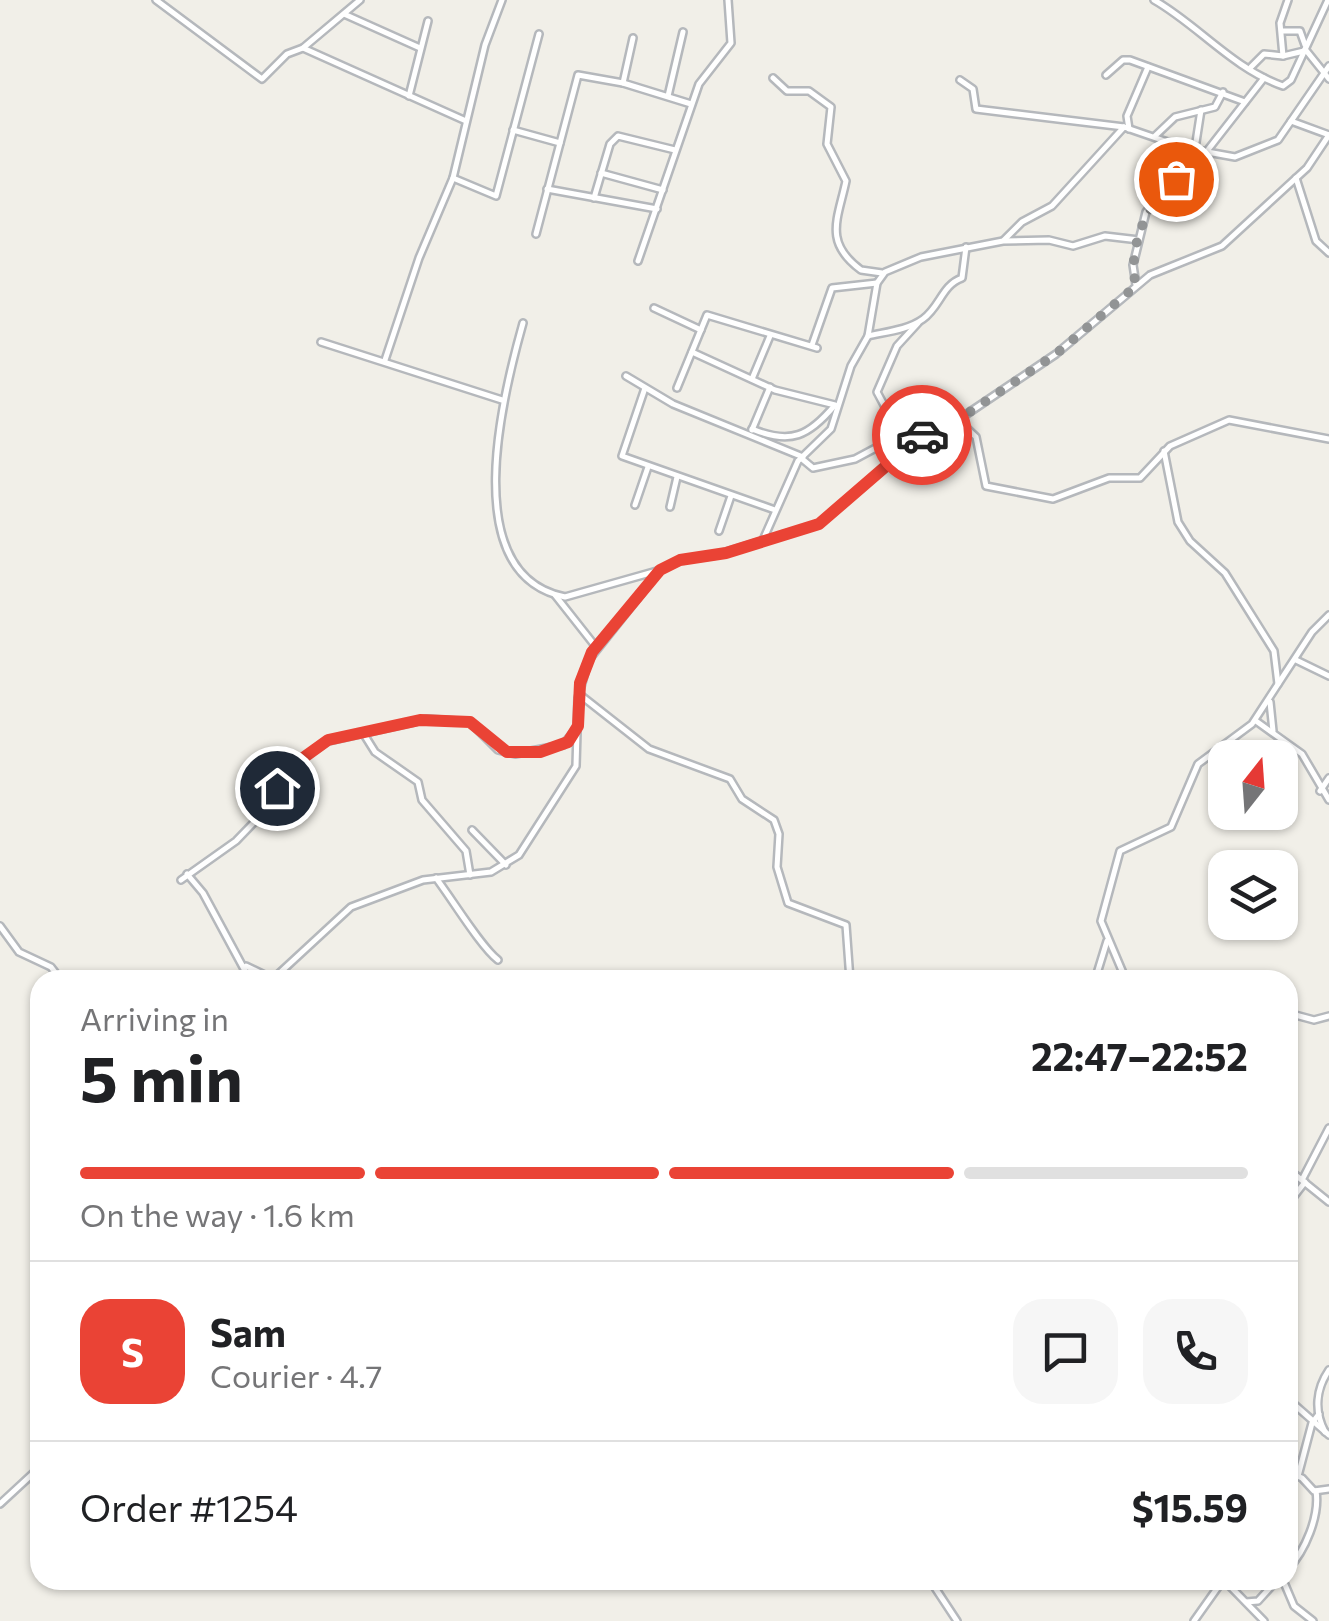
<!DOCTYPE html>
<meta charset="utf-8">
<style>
:root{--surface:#fff;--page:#f6f6f6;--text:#202124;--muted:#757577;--line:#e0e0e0;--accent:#ea4335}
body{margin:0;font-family:Commissioner,sans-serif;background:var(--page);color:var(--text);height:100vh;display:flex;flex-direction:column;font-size:38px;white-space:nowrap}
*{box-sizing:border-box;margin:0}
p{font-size:32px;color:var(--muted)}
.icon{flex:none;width:55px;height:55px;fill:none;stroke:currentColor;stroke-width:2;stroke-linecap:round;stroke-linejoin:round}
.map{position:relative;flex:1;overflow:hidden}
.panel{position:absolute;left:30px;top:970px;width:1268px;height:620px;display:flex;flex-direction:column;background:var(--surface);border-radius:30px;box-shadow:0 2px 8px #0004}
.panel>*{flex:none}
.needle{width:65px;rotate:17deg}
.buttons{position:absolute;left:1208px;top:740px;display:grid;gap:20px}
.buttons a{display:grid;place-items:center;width:90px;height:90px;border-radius:20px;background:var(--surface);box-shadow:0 2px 8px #0004;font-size:50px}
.pin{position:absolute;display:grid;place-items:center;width:85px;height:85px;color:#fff;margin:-42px;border:5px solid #fff;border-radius:50%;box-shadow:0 2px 10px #0007}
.courier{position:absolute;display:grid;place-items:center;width:100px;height:100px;margin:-50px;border:8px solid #ea4335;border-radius:50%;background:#fff;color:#222;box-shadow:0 2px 12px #0007}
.headline em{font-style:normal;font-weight:700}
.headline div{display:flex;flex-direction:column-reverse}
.headline{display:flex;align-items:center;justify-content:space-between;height:170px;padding:0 50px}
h1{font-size:65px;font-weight:700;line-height:75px}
.bar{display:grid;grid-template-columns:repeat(4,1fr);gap:15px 10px;align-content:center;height:120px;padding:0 50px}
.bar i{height:12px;border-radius:8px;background:var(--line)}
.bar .selected{background:var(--accent)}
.bar p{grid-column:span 4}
.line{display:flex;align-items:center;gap:25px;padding:0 50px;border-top:2px solid var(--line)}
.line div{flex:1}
.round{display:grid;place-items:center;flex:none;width:105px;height:105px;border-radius:30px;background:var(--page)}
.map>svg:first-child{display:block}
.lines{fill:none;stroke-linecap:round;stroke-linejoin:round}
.minor-casing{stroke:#b5b8bc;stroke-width:10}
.minor{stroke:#fff;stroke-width:5}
.done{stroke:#929495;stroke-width:10;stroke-dasharray:0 18}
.route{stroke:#ea4335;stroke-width:12}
</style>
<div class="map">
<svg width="1329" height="1621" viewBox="0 0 1329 1621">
<rect width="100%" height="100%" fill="#f1efe8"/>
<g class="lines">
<defs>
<g id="minor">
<path d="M156 0 262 79 287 54 303 48 466 121"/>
<path d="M1154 0C1198 25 1232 68 1283 86L1291 80 1328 0"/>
<path d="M344 14 420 48"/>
<path d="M1282 31H1300L1305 45"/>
<path d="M633 38 623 83 691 104"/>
<path d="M303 48 360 0"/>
<path d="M1305 49 1329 79"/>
<path d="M1283 56 1280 23 1288 0"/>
<path d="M1251 67 1264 54 1283 56 1304 51"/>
<path d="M1106 75 1123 60H1130L1245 102"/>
<path d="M773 78 787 91H809L831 107 827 144 846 181C838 219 823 242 861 270L882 273"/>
<path d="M960 80 973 89 976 109 1124 127 1185 148 1235 157 1278 140 1329 66"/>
<path d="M409 96 428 21"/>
<path d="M668 96 683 32"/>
<path d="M1291 121 1329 135"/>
<path d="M1129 129 1127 116 1148 67"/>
<path d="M513 130 560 143"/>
<path d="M1155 136 1175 117 1215 107 1223 92"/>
<path d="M1207 151 1264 78"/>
<path d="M601 173 663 190"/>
<path d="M453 178 496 196 539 34"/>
<path d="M1296 178 1316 241 1329 253"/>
<path d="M547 189 657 209"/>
<path d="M594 198 610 144 618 136 675 150"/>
<path d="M536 234 578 75 623 83"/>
<path d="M1004 240 1022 222 1052 206 1124 127"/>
<path d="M638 261 699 84 731 43 728 0"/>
<path d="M1136 285 1133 265 1146 212 1194 155 1201 110"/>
<path d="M654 308 701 330"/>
<path d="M523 323C503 394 456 575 565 597L657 571"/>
<path d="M868 336C885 332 908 330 923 319 940 307 942 285 962 278L966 247"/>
<path d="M321 342 502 400"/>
<path d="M812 345 832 288 877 283"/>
<path d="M692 352 775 390 835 405C809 436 791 445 752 429"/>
<path d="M385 360 419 258 453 178 485 45 502 0"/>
<path d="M626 376 673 404 803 457"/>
<path d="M752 379 770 336"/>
<path d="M645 388 622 456 775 510"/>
<path d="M677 388 707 315 817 348"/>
<path d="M958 420 976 437 986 486 1053 499 1109 478H1140L1170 446 1229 420 1329 439"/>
<path d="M752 430 770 387"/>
<path d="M916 437 900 435 877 392 897 346 918 323"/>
<path d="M1164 451 1178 522 1190 541 1225 573 1274 651 1278 684"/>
<path d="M801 458 813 468 855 459 900 435"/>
<path d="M635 505 648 467"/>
<path d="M670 507 677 477"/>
<path d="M719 531 731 496"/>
<path d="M763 540 798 461 831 429 851 366 868 336 877 283 885 272 921 257 1003 241 1049 240 1073 246 1105 236 1139 240"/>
<path d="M555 595 596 647"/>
<path d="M1296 660 1329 676"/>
<path d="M579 694 649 749 730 779 742 799 774 820 779 834 777 867 788 903 846 925 850 980"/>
<path d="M1270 702 1273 731"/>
<path d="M1256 721 1302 754 1329 800"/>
<path d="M365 736 375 752 418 782 422 800 466 851 470 875"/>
<path d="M1320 791 1329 778"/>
<path d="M472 830 506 865"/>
<path d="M187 874 203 893 250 980"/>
<path d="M436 878C452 899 481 947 498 960"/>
<path d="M181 880 236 841 262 814 289 768 328 741 427 719 470 722 498 750 515 754 563 745 577 728"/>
<path d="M0 926 19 952 51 967 61 980"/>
<path d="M246 966 273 979"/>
<path d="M272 980 351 907 423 880 491 872 519 855 576 766 578 698 588 661 660 570 681 560 716 555 819 524 921 436 958 420 1056 354 1150 275 1222 246 1307 168 1329 135"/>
<path d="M1095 980 1107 941"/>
<path d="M1126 980 1101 921 1120 851 1171 827 1198 764 1252 724 1312 632 1329 615"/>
<path d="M1288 1013 1314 1020 1329 1016"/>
<path d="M1288 1169 1329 1202"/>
<path d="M1302 1180 1329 1128"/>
<path d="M1288 1204 1305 1182"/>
<path d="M1288 1399 1329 1435"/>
<path d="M1325 1432C1314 1411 1316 1389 1329 1370"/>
<path d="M1288 1472 1302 1478 1314 1491 1329 1489"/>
<path d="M1298 1476 1312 1423 1319 1414"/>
<path d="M0 1504 40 1467"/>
<path d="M1288 1569C1305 1551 1320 1516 1316 1491"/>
<path d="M930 1580 957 1621"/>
<path d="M1224 1580 1264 1621"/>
<path d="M1283 1580 1294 1606 1313 1621"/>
<path d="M1246 1602 1258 1601 1277 1580"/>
<path d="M1194 1621 1223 1580"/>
</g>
</defs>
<use href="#minor" class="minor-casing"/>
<use href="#minor" class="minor"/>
</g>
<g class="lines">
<path class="done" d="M922 435 958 420 1056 354 1136 286C1127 247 1147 203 1176 179"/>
<path class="route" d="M277 788 289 768 328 740 420 720 470 722 507 752H540L568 742 578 726 580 683 592 652 660 570 680 560 726 553 819 524 922 435"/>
</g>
</svg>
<div class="buttons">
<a><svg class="needle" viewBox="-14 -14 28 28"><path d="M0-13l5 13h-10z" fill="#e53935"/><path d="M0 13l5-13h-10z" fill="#757577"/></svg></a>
<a><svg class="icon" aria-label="layers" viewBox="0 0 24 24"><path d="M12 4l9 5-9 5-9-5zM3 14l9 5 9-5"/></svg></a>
</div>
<div class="pin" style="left:1176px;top:179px;background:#ea580c"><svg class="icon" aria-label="bag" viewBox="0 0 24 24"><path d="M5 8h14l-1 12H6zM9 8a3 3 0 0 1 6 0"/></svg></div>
<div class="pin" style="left:277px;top:788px;background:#1f2937"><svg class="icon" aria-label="home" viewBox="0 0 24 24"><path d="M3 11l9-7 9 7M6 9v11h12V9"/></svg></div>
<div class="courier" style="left:922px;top:435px"><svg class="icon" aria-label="car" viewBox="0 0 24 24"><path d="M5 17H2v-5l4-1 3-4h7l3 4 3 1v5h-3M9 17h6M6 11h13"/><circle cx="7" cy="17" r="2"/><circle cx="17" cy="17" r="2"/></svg></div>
<section class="panel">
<div class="headline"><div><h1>5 min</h1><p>Arriving in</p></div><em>22:47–22:52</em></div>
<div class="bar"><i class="selected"></i><i class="selected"></i><i class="selected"></i><i></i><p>On the way · 1.6 km</p></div>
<div class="line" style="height:180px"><b class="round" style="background:var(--accent);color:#fff">S</b><div><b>Sam</b><p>Courier · 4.7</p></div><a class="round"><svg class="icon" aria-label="chat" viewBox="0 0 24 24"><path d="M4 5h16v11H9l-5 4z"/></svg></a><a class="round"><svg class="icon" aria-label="phone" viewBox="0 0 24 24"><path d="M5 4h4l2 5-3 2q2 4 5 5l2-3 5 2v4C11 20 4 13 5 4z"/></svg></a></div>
<div class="line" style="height:130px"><div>Order #1254</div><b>$15.59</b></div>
</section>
</div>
